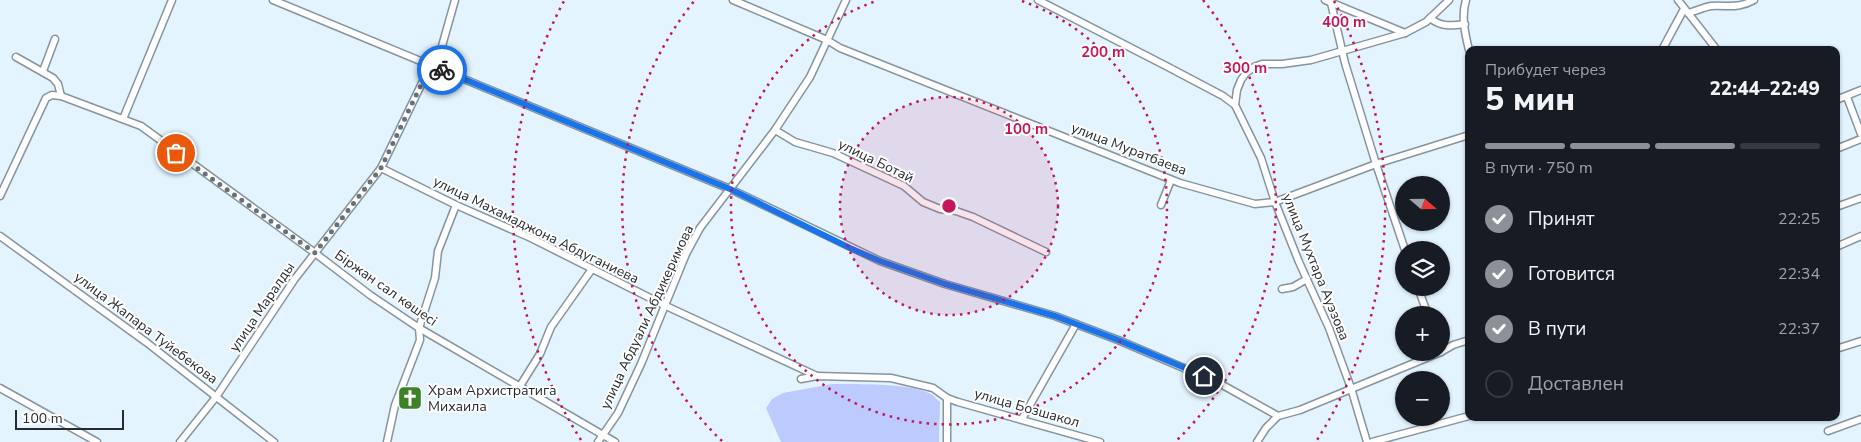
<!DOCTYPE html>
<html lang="ru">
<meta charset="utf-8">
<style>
:root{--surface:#171b24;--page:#242831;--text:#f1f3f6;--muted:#9ea1a6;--line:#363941;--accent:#8c9099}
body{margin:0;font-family:"Nunito Sans",sans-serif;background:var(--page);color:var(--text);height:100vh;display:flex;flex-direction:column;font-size:19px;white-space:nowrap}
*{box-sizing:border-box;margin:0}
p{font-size:16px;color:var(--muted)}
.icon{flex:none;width:28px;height:28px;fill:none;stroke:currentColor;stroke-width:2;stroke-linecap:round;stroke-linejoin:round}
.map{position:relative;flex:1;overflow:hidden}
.side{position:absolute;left:1465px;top:46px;width:375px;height:375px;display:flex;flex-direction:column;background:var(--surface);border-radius:10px;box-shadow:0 1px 4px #0004}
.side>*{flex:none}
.needle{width:32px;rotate:110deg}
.fabs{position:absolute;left:1395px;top:176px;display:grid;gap:10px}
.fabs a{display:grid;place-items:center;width:55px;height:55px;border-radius:50%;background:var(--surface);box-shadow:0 1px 4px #0004;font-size:25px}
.scale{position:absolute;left:15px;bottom:12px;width:109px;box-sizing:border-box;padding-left:5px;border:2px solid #252b2f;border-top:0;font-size:14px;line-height:18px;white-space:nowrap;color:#252b2f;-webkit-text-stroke:4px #fefefe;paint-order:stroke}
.pin{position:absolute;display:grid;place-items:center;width:42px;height:42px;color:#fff;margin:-21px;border:2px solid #fff;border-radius:50%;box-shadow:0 1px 5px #0007}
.courier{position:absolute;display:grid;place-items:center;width:50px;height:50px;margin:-25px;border:4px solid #1a73e8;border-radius:50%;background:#fff;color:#222;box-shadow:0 1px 6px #0007}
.overview em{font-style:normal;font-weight:800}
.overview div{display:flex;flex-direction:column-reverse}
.overview{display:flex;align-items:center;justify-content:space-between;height:85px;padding:0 20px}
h1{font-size:32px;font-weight:800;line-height:38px}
.bar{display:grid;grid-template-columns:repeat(4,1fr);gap:8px 5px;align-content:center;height:60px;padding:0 20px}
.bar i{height:6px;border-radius:4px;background:var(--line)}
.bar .active{background:var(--accent)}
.bar p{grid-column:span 4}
ol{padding:0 20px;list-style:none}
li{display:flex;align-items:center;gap:15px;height:55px}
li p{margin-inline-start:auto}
li .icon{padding:5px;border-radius:50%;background:var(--accent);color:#fff;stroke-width:4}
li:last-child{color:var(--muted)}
li i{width:28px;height:28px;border:2px solid var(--line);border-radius:50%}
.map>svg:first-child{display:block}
.green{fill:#bdcafe}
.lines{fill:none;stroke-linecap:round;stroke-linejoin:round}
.minor-casing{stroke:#85949e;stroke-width:9}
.minor{stroke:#fff;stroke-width:6}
.done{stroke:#687178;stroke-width:5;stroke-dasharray:0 9}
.route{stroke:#1a73e8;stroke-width:6}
.ring{fill:none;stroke:#c2185b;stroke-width:2.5;stroke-dasharray:2.5 5}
.labels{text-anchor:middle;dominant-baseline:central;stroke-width:4;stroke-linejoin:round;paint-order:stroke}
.street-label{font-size:14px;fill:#252b2f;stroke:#fefefe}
.poi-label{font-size:14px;fill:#252b2f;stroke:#fefefe;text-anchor:start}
.centre{fill:#c2185b;stroke:#fefefe;stroke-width:2.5}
.ring-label{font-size:15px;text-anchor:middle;font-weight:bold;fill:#c2185b;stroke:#fefefe;stroke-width:4;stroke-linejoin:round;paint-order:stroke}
</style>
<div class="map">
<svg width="1861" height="442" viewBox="0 0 1861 442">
<rect width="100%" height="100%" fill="#e3f4ff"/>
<path class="green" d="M832 384C856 384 911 383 931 394 934 396 937 400 940 402L939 442H781L766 408 772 399 783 393Z"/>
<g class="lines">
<defs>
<g id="minor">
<path d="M273 0 730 189 880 261 945 284 1055 316 1118 340 1219 383 1278 416 1300 410 1441 352"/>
<path d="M733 0 827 40 840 48 1180 183 1255 204 1275 202 1376 164 1469 135"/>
<path d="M1038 0 1170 68 1223 96 1235 105 1261 158 1275 202 1299 262 1329 328 1351 388 1367 442"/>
<path d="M1325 0 1405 33"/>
<path d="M1466 0C1461 16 1465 34 1469 50"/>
<path d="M1678 0 1717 50"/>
<path d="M1331 3 1345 63 1376 164 1405 250"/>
<path d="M1688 13C1696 11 1704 7 1711 6 1728 5 1738 9 1754 0"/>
<path d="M1430 18C1441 27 1451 26 1465 24"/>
<path d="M1662 50 1684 9"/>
<path d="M16 57 53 78 58 84 61 96"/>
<path d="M43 71 55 39"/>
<path d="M1847 97 1861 134"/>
<path d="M1836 100 1861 90"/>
<path d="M1235 105 1237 90 1241 80 1246 73 1254 67 1262 64H1282L1311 60 1405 33 1426 22 1449 0"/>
<path d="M123 119 172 0"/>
<path d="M775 130 795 142 833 153 904 186 923 202 940 209 956 211 973 217 1046 252"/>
<path d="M1836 149 1861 139"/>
<path d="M381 168 456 205 531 238 666 306 817 376"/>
<path d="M0 196 46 98 52 95 61 96 141 126 315 253 370 295 419 328 615 442"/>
<path d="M1161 205 1171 180"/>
<path d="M1836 207 1861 198"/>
<path d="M0 236 146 342 274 442"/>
<path d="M1836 247 1861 236"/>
<path d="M1418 288 1428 315"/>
<path d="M1282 289 1293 287 1307 279"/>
<path d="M1836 349 1861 341"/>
<path d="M1441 352 1453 345 1469 340"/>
<path d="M801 379 817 376 891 378 933 388 947 398 958 402 1100 442"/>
<path d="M520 386 540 354 551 327 592 269"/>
<path d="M0 388 97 442"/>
<path d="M1022 419 1076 324"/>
<path d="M1828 431 1861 419"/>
<path d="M180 442 216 397 294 280 381 168 422 83 440 53 455 0"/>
<path d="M387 442 395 405 420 340 419 328 435 278 438 251 456 205"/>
<path d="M598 442 618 413 641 364 686 254 700 228 775 130 810 77 846 0"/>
<path d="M947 442V398"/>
<path d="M1257 442 1266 428 1278 416"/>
<path d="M1372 442 1469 416"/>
</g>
</defs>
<use href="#minor" class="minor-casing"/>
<use href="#minor" class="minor"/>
</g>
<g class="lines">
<path class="done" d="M176 153 315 253 381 168 422 83 433 66 442 70"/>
<path class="route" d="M442 70 730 189 850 248 880 261 945 284 1055 316 1118 340 1204 376"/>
</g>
<circle cx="949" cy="206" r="109" fill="#c2185b" fill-opacity=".12"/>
<g class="ring">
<circle cx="949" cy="206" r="109"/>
<path d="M1022 1A218 218 0 1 1 876 1"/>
<path d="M722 441A327 327 0 0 1 695 0M1203 0A327 327 0 0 1 1176 441"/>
<path d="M581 440A436 436 0 0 1 564 1M1334 1A436 436 0 0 1 1317 440"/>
</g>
<defs>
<symbol id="church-square" viewBox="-11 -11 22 22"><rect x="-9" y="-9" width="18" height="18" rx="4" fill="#3c8227" stroke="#fefefe"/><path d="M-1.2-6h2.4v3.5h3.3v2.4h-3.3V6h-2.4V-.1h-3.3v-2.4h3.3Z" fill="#fff"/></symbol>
</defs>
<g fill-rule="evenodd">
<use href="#church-square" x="396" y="384" width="28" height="28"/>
</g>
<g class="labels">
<g class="street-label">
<text transform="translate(1129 149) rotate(21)">улица Муратбаева</text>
<text transform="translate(876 161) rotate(26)">улица Ботай</text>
<text transform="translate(536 230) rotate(26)">улица Махамаджона Абдуганиева</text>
<text transform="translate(1316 267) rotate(68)">улица Мухтара Ауэзова</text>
<text transform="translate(386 288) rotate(35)">Біржан сал көшесі</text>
<text transform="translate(262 307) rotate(-56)">улица Маралды</text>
<text transform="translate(647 317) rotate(-65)">улица Абдуали Абдикеримова</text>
<text transform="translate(146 328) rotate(37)">улица Жапара Туйебекова</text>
<text transform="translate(1027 408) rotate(16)">улица Бозшакол</text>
</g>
<g class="poi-label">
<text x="428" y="390">Храм Архистратига<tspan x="428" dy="16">Михаила</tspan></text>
</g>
</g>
<circle cx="949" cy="206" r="8" class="centre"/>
<g class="ring-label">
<text x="1344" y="27">400 m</text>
<text x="1103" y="57">200 m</text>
<text x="1245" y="73">300 m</text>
<text x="1026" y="134">100 m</text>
</g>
</svg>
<div class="fabs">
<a><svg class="needle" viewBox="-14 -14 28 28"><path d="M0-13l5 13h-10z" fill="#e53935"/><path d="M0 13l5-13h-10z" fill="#9ea1a6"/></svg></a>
<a><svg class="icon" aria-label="layers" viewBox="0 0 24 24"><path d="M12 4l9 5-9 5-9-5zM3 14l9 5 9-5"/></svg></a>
<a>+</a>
<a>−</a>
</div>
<div class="scale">100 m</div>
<div class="pin" style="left:176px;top:153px;background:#ea580c"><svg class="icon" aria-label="bag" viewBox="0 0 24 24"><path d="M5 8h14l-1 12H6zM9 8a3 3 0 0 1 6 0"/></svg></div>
<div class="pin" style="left:1204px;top:376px;background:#1f2937"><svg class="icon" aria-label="home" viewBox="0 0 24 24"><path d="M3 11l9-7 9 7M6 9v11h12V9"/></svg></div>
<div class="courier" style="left:442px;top:70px"><svg class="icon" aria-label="bike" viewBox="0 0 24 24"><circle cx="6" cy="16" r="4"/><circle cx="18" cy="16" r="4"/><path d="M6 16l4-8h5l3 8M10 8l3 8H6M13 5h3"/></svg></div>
<section class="side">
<div class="overview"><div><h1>5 мин</h1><p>Прибудет через</p></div><em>22:44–22:49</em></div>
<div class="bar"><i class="active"></i><i class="active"></i><i class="active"></i><i></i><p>В пути · 750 m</p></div>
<ol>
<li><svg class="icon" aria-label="check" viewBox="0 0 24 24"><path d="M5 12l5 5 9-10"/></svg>Принят<p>22:25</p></li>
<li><svg class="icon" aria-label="check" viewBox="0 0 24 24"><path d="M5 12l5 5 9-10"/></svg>Готовится<p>22:34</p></li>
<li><svg class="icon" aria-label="check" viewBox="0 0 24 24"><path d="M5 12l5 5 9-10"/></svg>В пути<p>22:37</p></li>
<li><i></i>Доставлен</li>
</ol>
</section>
</div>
